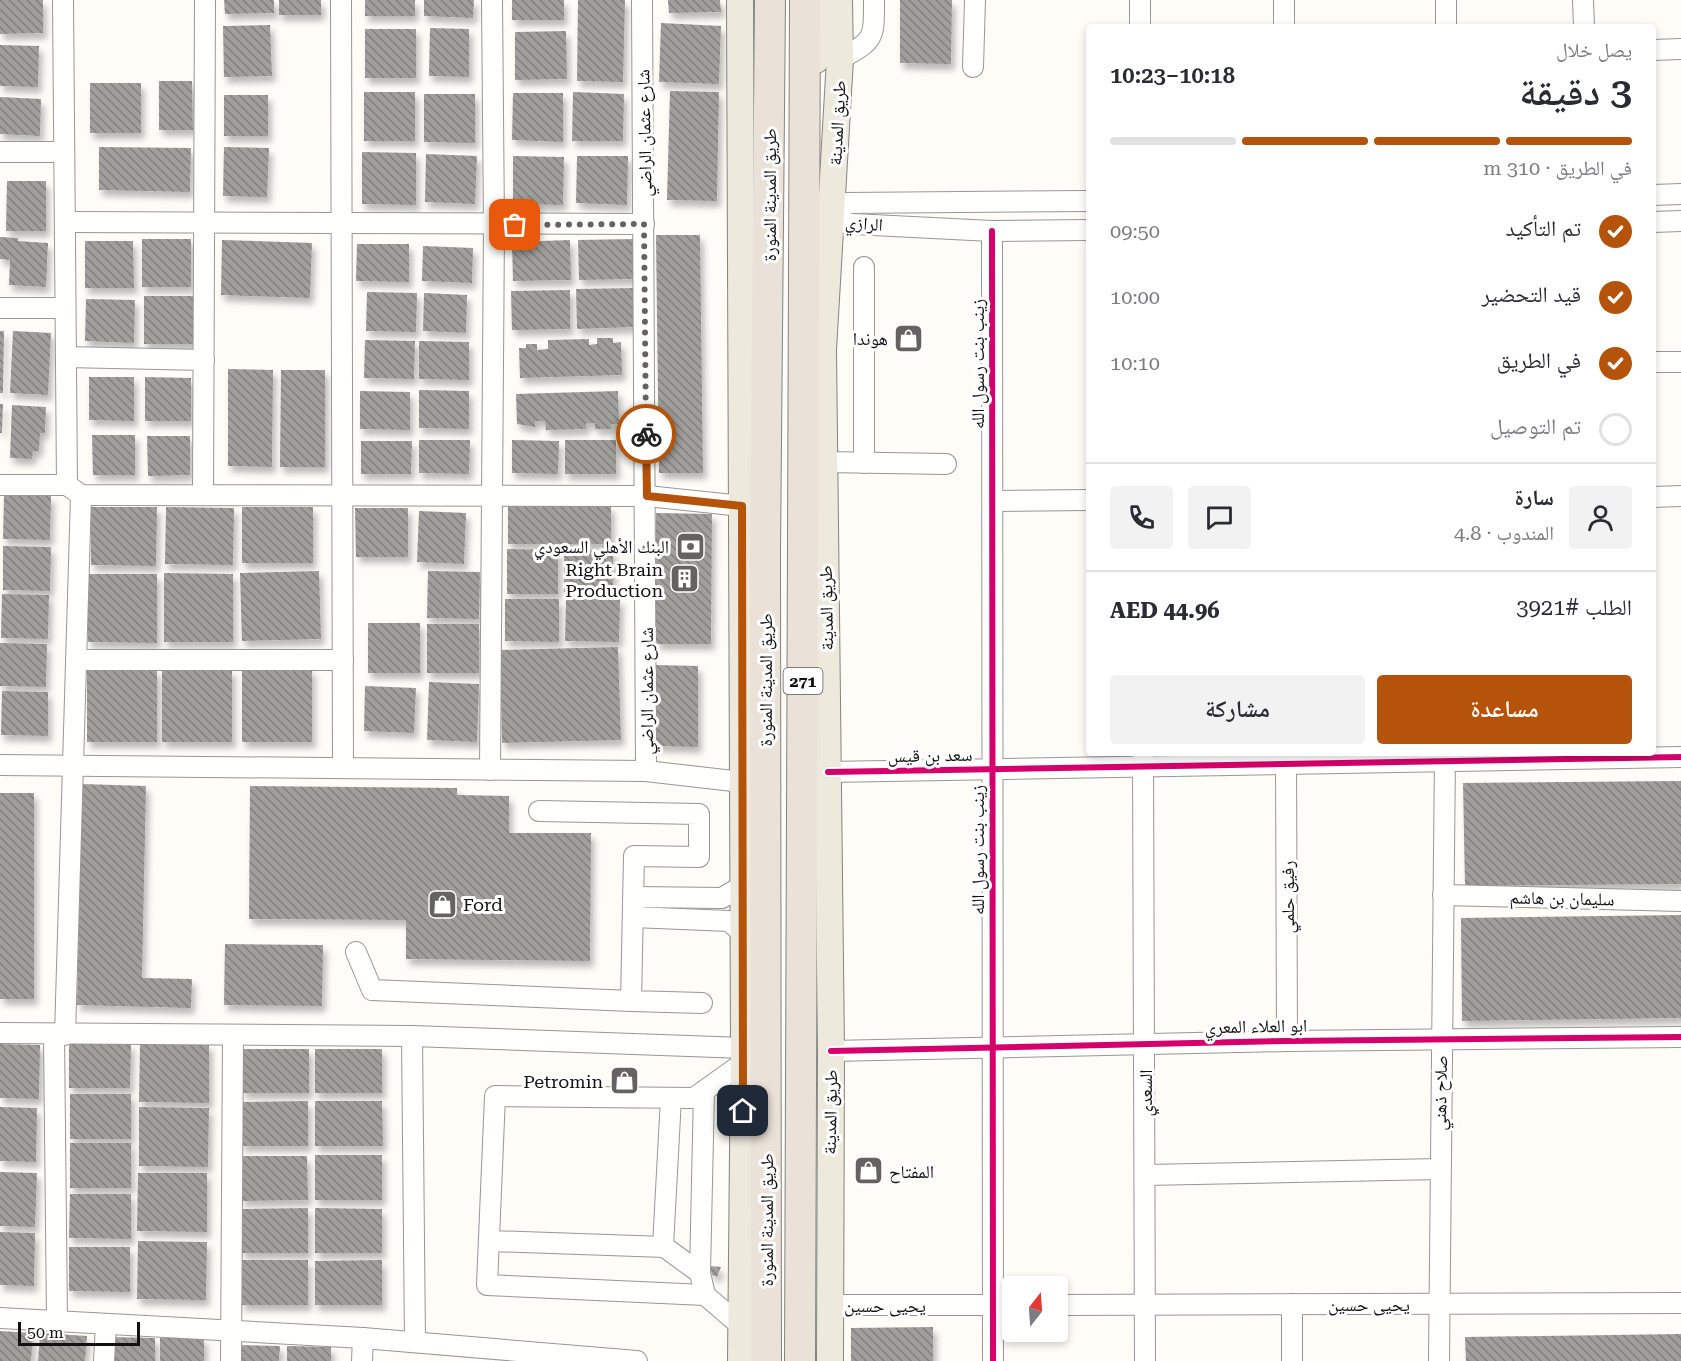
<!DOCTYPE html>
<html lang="ar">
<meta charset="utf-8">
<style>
:root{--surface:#fff;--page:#f2f2f3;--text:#2b2b33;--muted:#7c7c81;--line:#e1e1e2;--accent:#b45309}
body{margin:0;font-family:"Roboto Serif","Noto Naskh Arabic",serif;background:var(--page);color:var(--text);direction:rtl;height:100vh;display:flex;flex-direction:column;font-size:22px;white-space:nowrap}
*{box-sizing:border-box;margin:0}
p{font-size:20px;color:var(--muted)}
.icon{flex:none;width:33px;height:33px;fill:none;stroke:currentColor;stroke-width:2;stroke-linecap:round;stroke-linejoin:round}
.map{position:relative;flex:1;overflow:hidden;direction:ltr}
.drawer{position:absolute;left:1086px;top:24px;width:570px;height:732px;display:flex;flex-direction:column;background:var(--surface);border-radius:6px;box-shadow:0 3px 9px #0003;direction:rtl}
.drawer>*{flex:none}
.needle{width:39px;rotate:17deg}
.fabs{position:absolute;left:1002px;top:1276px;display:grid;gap:12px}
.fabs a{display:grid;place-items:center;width:66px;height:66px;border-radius:6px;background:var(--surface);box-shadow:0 3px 9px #0003;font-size:30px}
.scale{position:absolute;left:18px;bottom:15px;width:122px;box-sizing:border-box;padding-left:6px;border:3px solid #111;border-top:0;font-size:16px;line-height:21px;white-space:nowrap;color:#111;-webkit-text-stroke:4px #fff;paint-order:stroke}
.pin{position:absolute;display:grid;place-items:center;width:51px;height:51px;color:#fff;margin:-26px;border-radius:12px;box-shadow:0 3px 9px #0006}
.courier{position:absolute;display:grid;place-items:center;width:60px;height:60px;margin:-30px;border:4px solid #b45309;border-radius:50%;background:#fff;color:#222;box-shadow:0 2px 8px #0007}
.summary em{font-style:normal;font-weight:600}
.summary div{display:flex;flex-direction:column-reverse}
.summary{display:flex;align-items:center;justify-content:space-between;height:102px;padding:0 24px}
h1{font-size:39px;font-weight:600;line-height:45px}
.bar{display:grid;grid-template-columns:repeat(4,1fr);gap:9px 6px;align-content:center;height:72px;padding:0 24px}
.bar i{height:8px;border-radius:4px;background:var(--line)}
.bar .current{background:var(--accent)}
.bar p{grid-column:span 4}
.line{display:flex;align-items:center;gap:15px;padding:0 24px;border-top:2px solid var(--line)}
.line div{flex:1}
.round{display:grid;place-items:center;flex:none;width:63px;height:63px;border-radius:6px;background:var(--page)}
ol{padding:0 24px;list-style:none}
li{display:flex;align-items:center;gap:18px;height:66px}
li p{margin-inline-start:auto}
li .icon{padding:6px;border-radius:50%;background:var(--accent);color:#fff;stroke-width:4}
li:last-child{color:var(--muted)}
li i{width:33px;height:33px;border:3px solid var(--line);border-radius:50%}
.button{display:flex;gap:12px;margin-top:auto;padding:12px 24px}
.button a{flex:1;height:69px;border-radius:6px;background:var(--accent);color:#fff;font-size:24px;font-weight:600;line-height:69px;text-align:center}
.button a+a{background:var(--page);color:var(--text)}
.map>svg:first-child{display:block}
.building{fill:url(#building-back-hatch);filter:url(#shadow)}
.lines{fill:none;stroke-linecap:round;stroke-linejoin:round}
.minor-casing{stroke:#979795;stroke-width:22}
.major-casing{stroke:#858482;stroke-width:28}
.highway-casing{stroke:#858482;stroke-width:32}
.minor{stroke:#fffffe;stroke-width:20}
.major{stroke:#ede9dc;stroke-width:26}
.highway{stroke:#eae1d8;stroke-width:30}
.cycleway-casing{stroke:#fff;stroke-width:10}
.cycleway{stroke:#d6006c;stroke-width:6}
.done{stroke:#646362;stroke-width:6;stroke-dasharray:0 10.8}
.route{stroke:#b45309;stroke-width:8}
.labels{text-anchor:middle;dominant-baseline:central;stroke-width:6;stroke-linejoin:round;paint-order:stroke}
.shield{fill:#fff;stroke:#585858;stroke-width:1.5}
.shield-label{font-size:16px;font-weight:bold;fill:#111}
.street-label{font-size:18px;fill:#111;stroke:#fff}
.poi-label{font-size:18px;fill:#111;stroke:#fff;text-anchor:end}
</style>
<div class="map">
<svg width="1681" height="1361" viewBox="0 0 1681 1361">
<defs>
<pattern id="building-back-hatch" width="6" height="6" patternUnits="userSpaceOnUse" patternTransform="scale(1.5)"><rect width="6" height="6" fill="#a19f9c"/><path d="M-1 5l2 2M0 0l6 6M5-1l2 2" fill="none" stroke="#82807e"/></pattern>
<filter id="shadow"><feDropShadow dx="3.5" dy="6" stdDeviation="3" flood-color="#0004"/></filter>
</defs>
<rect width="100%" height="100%" fill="#fdfcf7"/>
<g class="building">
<path d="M0 0H43V33L0 34Z"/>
<path d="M224 0H274V13L225 14Z"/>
<rect x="279" y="0" width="42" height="15"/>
<rect x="365" y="0" width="50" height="16"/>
<path d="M424 0H474L473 18 424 16Z"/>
<rect x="512" y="0" width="52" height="20"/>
<path d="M578 0H625L623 82 577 81Z"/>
<path d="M668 0H720L721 12 669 13Z"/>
<path d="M900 0H952L951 64 900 63Z"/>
<path d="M661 23 721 26 719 84 659 82Z"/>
<path d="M270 25 272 76 224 77 223 26Z"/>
<path d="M430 28 469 29V77L429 76Z"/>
<rect x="365" y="29" width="51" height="49"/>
<path d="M566 31 567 79 515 80V32Z"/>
<path d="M0 45 39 46 38 87 0 86Z"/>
<path d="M159 81H192L193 130H159Z"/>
<rect x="90" y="83" width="51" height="50"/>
<path d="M670 91 719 92 717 201 667 200Z"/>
<rect x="364" y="92" width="51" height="49"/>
<path d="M573 92 624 94 623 141H572Z"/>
<path d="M513 93H563V142L512 140Z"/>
<path d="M424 94H475V143L424 142Z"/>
<rect x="224" y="95" width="44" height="41"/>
<path d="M0 97 41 99 40 136 0 134Z"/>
<path d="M99 147 191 148 190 192 99 190Z"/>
<path d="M224 147 269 148 267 197 223 196Z"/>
<path d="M362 152 416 153V205L362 204Z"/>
<path d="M426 154 477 156 475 204 425 202Z"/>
<path d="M513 156 564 157 563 205 513 204Z"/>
<path d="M577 156H628L627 205 576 203Z"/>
<path d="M7 181H46V231H6Z"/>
<path d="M656 235H700L703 473H659Z"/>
<path d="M0 237 18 238V241L48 243 46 287 9 285 10 260 0 259Z"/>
<rect x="142" y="239" width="49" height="48"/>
<path d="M636 239 637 279 579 280 578 240Z"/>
<path d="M222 240 312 243 310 298 221 295Z"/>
<path d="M570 240 571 280 513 281 512 242Z"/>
<path d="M85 241H133L134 288H85Z"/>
<path d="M357 244H409V282L356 281Z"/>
<path d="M423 246 473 248 472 283 422 281Z"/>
<path d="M634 288 635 327 577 329 576 289Z"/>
<path d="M570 290V329L512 330 511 291Z"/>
<path d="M367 292 417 293 416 332 366 331Z"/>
<path d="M424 293 467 295 466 333 423 331Z"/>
<rect x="144" y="296" width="49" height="48"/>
<path d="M86 299 135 300 134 343 85 341Z"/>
<path d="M0 331H4L3 393H0Z"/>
<path d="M13 331 51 333 48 395 10 393Z"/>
<path d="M597 338H613V343L621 342 622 375 520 378 519 348H526V344H537V350L548 349V340L589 339V345L597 344Z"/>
<path d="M365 340 415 341 414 379 364 378Z"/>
<path d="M419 341 469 342V380L419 379Z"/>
<path d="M228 369 273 370 272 467 228 466Z"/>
<path d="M281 370H325V467H280Z"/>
<path d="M89 377H134V421L89 420Z"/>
<path d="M145 377 191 378V421H145Z"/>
<path d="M419 390 469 391V429L419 428Z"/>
<path d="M360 391 410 392V430L360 429Z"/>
<path d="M618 391 619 424H611V429H595V423H586V429L546 430 545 421H535V427L517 424 516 394Z"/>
<path d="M0 404H3L2 433H0Z"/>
<path d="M12 405 46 407 45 433H40L39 451H33L32 459 10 458Z"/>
<path d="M92 435H135V475H93Z"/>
<path d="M147 436H190V475L148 476Z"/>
<path d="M419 440H470L469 474 419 473Z"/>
<path d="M512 440 559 441 558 474 512 473Z"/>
<rect x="565" y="440" width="51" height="34"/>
<path d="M361 441H412L411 474H361Z"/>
<path d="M4 495 51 496 50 540 3 539Z"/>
<rect x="508" y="506" width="103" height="38"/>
<path d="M91 507H157L156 566 91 565Z"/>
<path d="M166 507 234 508 233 565 165 564Z"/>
<rect x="242" y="507" width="71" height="56"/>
<path d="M355 508H408V557H356Z"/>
<path d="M419 511 466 513 464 564 417 562Z"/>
<path d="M656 513 712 514 711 644H656Z"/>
<path d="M3 546 51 547 50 591 3 590Z"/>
<path d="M507 549 558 550V594H507Z"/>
<rect x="564" y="550" width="49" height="42"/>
<path d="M319 571 321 639 242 641 240 573Z"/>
<path d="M428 571 480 572 479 619 427 618Z"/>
<path d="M164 573 233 574V642H164Z"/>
<path d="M88 574H157V643L88 642Z"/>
<path d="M2 594 49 595 48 639 1 638Z"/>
<path d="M505 599H559V642L505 641Z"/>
<path d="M566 599H620L619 642 565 641Z"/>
<rect x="368" y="623" width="52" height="50"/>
<rect x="427" y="624" width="52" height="49"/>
<path d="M0 643 47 644 46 687 0 686Z"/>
<path d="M618 647 621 740 502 743 500 650Z"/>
<path d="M655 665 698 666V747L655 746Z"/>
<rect x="242" y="669" width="70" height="73"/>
<rect x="87" y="670" width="70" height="72"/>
<rect x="162" y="670" width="70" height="72"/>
<path d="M429 682 479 684 477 742 427 740Z"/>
<path d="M365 686 416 688 414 733 364 731Z"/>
<path d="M2 691 48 692V736L1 735Z"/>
<path d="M1681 781V884L1465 886 1463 783Z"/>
<path d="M82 784 146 786 142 978 192 979 191 1008 77 1005Z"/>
<path d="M250 786 457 788V795L509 796V833H591L590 961 406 959V920L249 919Z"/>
<rect x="0" y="793" width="34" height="206"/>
<path d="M1681 915V1018L1462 1021 1461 918Z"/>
<path d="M225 944 323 945 322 1006 224 1005Z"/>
<path d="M69 1043 131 1044 130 1088H69Z"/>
<path d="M140 1043 209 1044V1103L139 1102Z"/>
<path d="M0 1044 40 1045 39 1099 0 1098Z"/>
<rect x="242" y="1049" width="67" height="44"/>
<rect x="315" y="1049" width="67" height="44"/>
<rect x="70" y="1094" width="61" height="45"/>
<path d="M308 1101V1146H241V1102Z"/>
<path d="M315 1101H382L383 1146H315Z"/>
<path d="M0 1107 37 1108 36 1162 0 1161Z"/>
<path d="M139 1107 209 1108 208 1167 139 1166Z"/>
<rect x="70" y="1143" width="61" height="45"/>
<rect x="315" y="1155" width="67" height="45"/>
<path d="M240 1156H307L308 1200 241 1201Z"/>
<path d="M0 1172 37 1173 35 1227 0 1226Z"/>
<path d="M138 1173H207V1232L137 1231Z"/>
<path d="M70 1194H131V1239L69 1238Z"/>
<path d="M308 1208V1253H241V1209Z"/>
<path d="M315 1208 382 1209V1253H315Z"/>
<path d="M0 1232 35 1233 34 1286 0 1285Z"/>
<path d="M138 1241 207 1242 206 1300 137 1299Z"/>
<path d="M69 1247H130V1292L69 1291Z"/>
<rect x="241" y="1260" width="67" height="45"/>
<path d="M382 1260V1305H315V1261Z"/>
<path d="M710 1266 721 1267 717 1277 712 1275Z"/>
<path d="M933 1327V1361H851V1328Z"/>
<path d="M0 1331 33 1333 31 1361H0Z"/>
<path d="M40 1333 87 1336 85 1361H38Z"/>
<path d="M1681 1334V1361H1466L1465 1337Z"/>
<path d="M111 1337 155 1338V1361H111Z"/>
<rect x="160" y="1338" width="44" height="23"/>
<path d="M236 1345 280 1346 279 1361H236Z"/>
<path d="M287 1346 331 1347V1361H287Z"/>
</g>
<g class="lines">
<defs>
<g id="minor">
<path d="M63 0 67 485"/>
<path d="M341 0 343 768"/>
<path d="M642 0 646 771"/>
<path d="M1140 0V27"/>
<path d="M1284 0V27"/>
<path d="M1446 0V27"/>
<path d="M1583 0 1584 27"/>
<path d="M1653 50 1681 49"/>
<path d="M840 59C875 40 874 39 874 0"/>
<path d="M973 67 975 0"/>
<path d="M0 152H64"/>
<path d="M1653 195 1681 194"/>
<path d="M1089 201 846 203 832 220 853 224 992 231 1089 230"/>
<path d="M65 222 644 224"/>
<path d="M1653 222 1681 221"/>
<path d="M992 231 993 1361"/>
<path d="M0 308H65"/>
<path d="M66 357 204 360"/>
<path d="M1653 362H1681"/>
<path d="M824 462 946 464"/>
<path d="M864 463V267"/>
<path d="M0 485H67L81 495 647 496 742 506"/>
<path d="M203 495 205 0"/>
<path d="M1653 497 1681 496"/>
<path d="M993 501 1089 500"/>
<path d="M76 660H343"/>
<path d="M1286 753 1287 1041"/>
<path d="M1143 755 1145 1361"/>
<path d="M0 765 646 771 742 782"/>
<path d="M490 770 494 226 492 0"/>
<path d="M828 772 1681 757"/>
<path d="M539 811 699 814V857L634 856 631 1001 702 1003"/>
<path d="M1443 895 1681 901"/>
<path d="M634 897 722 898 742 886"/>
<path d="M633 917 729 921 742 933"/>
<path d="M356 952 372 990 631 1001"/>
<path d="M0 1033 412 1036 744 1048"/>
<path d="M54 1034 57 1321"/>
<path d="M65 1035 81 495"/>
<path d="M412 1036 415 1342"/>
<path d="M831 1051 1287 1041 1681 1037"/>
<path d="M704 1091 700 1273 705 1295"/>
<path d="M671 1098 663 1246 700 1273"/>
<path d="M1145 1175 1439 1169"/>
<path d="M490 1241 665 1247"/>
<path d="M1292 1304V1361"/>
<path d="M829 1305H1012"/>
<path d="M1058 1305 1681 1303"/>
<path d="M0 1318 363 1338 637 1361"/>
<path d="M741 1326 705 1295 487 1285 495 1096 694 1098 743 1063"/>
<path d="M104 1361 106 1324"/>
<path d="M231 1361 233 1035"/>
<path d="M362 1361 363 1338"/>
<path d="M1439 1361 1445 753"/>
</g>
<g id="major">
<path d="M740 0 744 1048 741 1361"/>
<path d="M816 60 823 0"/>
<path d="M830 1361 831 1051 823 350 840 59 839 0"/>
</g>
<g id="highway">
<path d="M766 1361 765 553 770 0"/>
<path d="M800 1361 805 0"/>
</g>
</defs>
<use href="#minor" class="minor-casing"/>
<use href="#major" class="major-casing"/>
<use href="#highway" class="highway-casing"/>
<use href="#minor" class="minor"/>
<use href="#major" class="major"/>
<use href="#highway" class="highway"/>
<defs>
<g id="cycleway">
<path d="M992 231 993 1361"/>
<path d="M828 772 1681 757"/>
<path d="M831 1051 1287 1041 1681 1037"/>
</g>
</defs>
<use href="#cycleway" class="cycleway-casing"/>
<use href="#cycleway" class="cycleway"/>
</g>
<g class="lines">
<path class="done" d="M515 225 644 224 646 434"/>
<path class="route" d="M646 434 647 496 742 506 743 1111"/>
</g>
<defs>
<symbol id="shop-square" viewBox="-11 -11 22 22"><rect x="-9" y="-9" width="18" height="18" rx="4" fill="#646362" stroke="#fff"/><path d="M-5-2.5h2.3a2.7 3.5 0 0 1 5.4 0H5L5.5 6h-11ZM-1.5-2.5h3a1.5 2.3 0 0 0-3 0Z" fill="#fff"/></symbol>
<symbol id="bank-square" viewBox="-11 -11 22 22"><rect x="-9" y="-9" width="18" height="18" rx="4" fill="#646362" stroke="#fff"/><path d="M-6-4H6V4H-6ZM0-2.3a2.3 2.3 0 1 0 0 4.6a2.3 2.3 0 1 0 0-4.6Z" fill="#fff"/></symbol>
<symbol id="building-square" viewBox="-11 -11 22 22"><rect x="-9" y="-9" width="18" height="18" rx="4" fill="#646362" stroke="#fff"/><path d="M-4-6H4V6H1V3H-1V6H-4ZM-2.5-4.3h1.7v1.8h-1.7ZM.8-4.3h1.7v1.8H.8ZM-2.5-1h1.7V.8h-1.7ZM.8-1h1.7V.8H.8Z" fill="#fff"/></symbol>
</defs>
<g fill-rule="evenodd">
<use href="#shop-square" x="892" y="322" width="33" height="33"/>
<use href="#bank-square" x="674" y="530" width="33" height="33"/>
<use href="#building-square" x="668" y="562" width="33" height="33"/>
<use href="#shop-square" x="426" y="888" width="33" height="33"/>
<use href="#shop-square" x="608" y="1064" width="33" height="33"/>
<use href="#shop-square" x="852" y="1154" width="33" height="33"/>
</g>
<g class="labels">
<rect class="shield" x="783.5" y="668" width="39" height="26" rx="4.5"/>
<g class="shield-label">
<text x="803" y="681">271</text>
</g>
<g class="street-label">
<text transform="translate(837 123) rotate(-87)">طريق المدينة</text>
<text transform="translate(644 133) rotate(-91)">شارع عثمان الراضي</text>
<text transform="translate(769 195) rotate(-90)">طريق المدينة المنورة</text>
<text transform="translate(864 223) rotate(5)">الرازي</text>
<text transform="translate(977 364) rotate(-90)">زينب بنت رسول الله</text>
<text transform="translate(826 608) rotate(-91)">طريق المدينة</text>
<text transform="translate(765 680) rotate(-90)">طريق المدينة المنورة</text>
<text transform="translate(646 691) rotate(-90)">شارع عثمان الراضي</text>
<text transform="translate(930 755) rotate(-1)">سعد بن قيس</text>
<text transform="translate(977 850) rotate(-90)">زينب بنت رسول الله</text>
<text transform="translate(1287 897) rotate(-90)">رفيق حلمي</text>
<text transform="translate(1562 898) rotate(1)">سليمان بن هاشم</text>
<text transform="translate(1256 1026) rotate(-1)">ابو العلاء المعري</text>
<text transform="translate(1145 1093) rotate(-90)">السعدي</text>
<text transform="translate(1440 1093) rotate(-89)">صلاح ذهني</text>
<text transform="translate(830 1112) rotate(-89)">طريق المدينة</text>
<text transform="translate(766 1220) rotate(-90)">طريق المدينة المنورة</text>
<text x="1369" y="1304">يحيى حسين</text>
<text x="885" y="1305">يحيى حسين</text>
</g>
<g class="poi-label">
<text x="888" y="338">هوندا</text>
<text x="669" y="546">البنك الأهلي السعودي</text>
<text x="663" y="569">Right Brain<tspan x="663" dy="21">Production</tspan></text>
<text x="463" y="904" text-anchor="start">Ford</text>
<text x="603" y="1081">Petromin</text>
<text x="889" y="1171" text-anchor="start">المفتاح</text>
</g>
</g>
</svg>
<div class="fabs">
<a><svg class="needle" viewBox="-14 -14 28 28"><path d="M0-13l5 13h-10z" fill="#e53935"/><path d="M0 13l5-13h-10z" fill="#7c7c81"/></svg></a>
</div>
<div class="scale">50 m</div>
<div class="pin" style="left:515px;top:225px;background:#ea580c"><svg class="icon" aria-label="bag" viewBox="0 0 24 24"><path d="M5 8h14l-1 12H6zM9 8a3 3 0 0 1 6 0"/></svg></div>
<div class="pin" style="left:743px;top:1111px;background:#1f2937"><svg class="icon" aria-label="home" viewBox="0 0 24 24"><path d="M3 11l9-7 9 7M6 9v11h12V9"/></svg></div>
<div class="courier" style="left:646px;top:434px"><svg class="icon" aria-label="bike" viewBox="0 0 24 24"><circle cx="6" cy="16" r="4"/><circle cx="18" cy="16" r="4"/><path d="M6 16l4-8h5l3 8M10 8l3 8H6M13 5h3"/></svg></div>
<section class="drawer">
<div class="summary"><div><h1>3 دقيقة</h1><p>يصل خلال</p></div><em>10:18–10:23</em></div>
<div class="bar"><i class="current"></i><i class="current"></i><i class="current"></i><i></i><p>في الطريق · 310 m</p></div>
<ol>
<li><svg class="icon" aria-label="check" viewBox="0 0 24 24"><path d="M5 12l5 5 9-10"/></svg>تم التأكيد<p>09:50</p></li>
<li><svg class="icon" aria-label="check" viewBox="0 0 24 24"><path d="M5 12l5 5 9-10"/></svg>قيد التحضير<p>10:00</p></li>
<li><svg class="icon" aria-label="check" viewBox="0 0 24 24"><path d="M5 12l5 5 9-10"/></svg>في الطريق<p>10:10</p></li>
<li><i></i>تم التوصيل</li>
</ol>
<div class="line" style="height:108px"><a class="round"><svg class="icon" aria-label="person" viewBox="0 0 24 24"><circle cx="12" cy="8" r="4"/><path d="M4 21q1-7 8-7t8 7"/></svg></a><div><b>سارة</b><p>المندوب · 4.8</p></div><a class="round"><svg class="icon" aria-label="chat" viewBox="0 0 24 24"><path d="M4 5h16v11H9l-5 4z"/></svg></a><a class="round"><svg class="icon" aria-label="phone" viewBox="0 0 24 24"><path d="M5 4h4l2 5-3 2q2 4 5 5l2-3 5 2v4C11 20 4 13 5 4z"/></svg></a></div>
<div class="line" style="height:78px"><div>الطلب #3921</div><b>AED 44.96</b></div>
<div class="button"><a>مساعدة</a><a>مشاركة</a></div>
</section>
</div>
